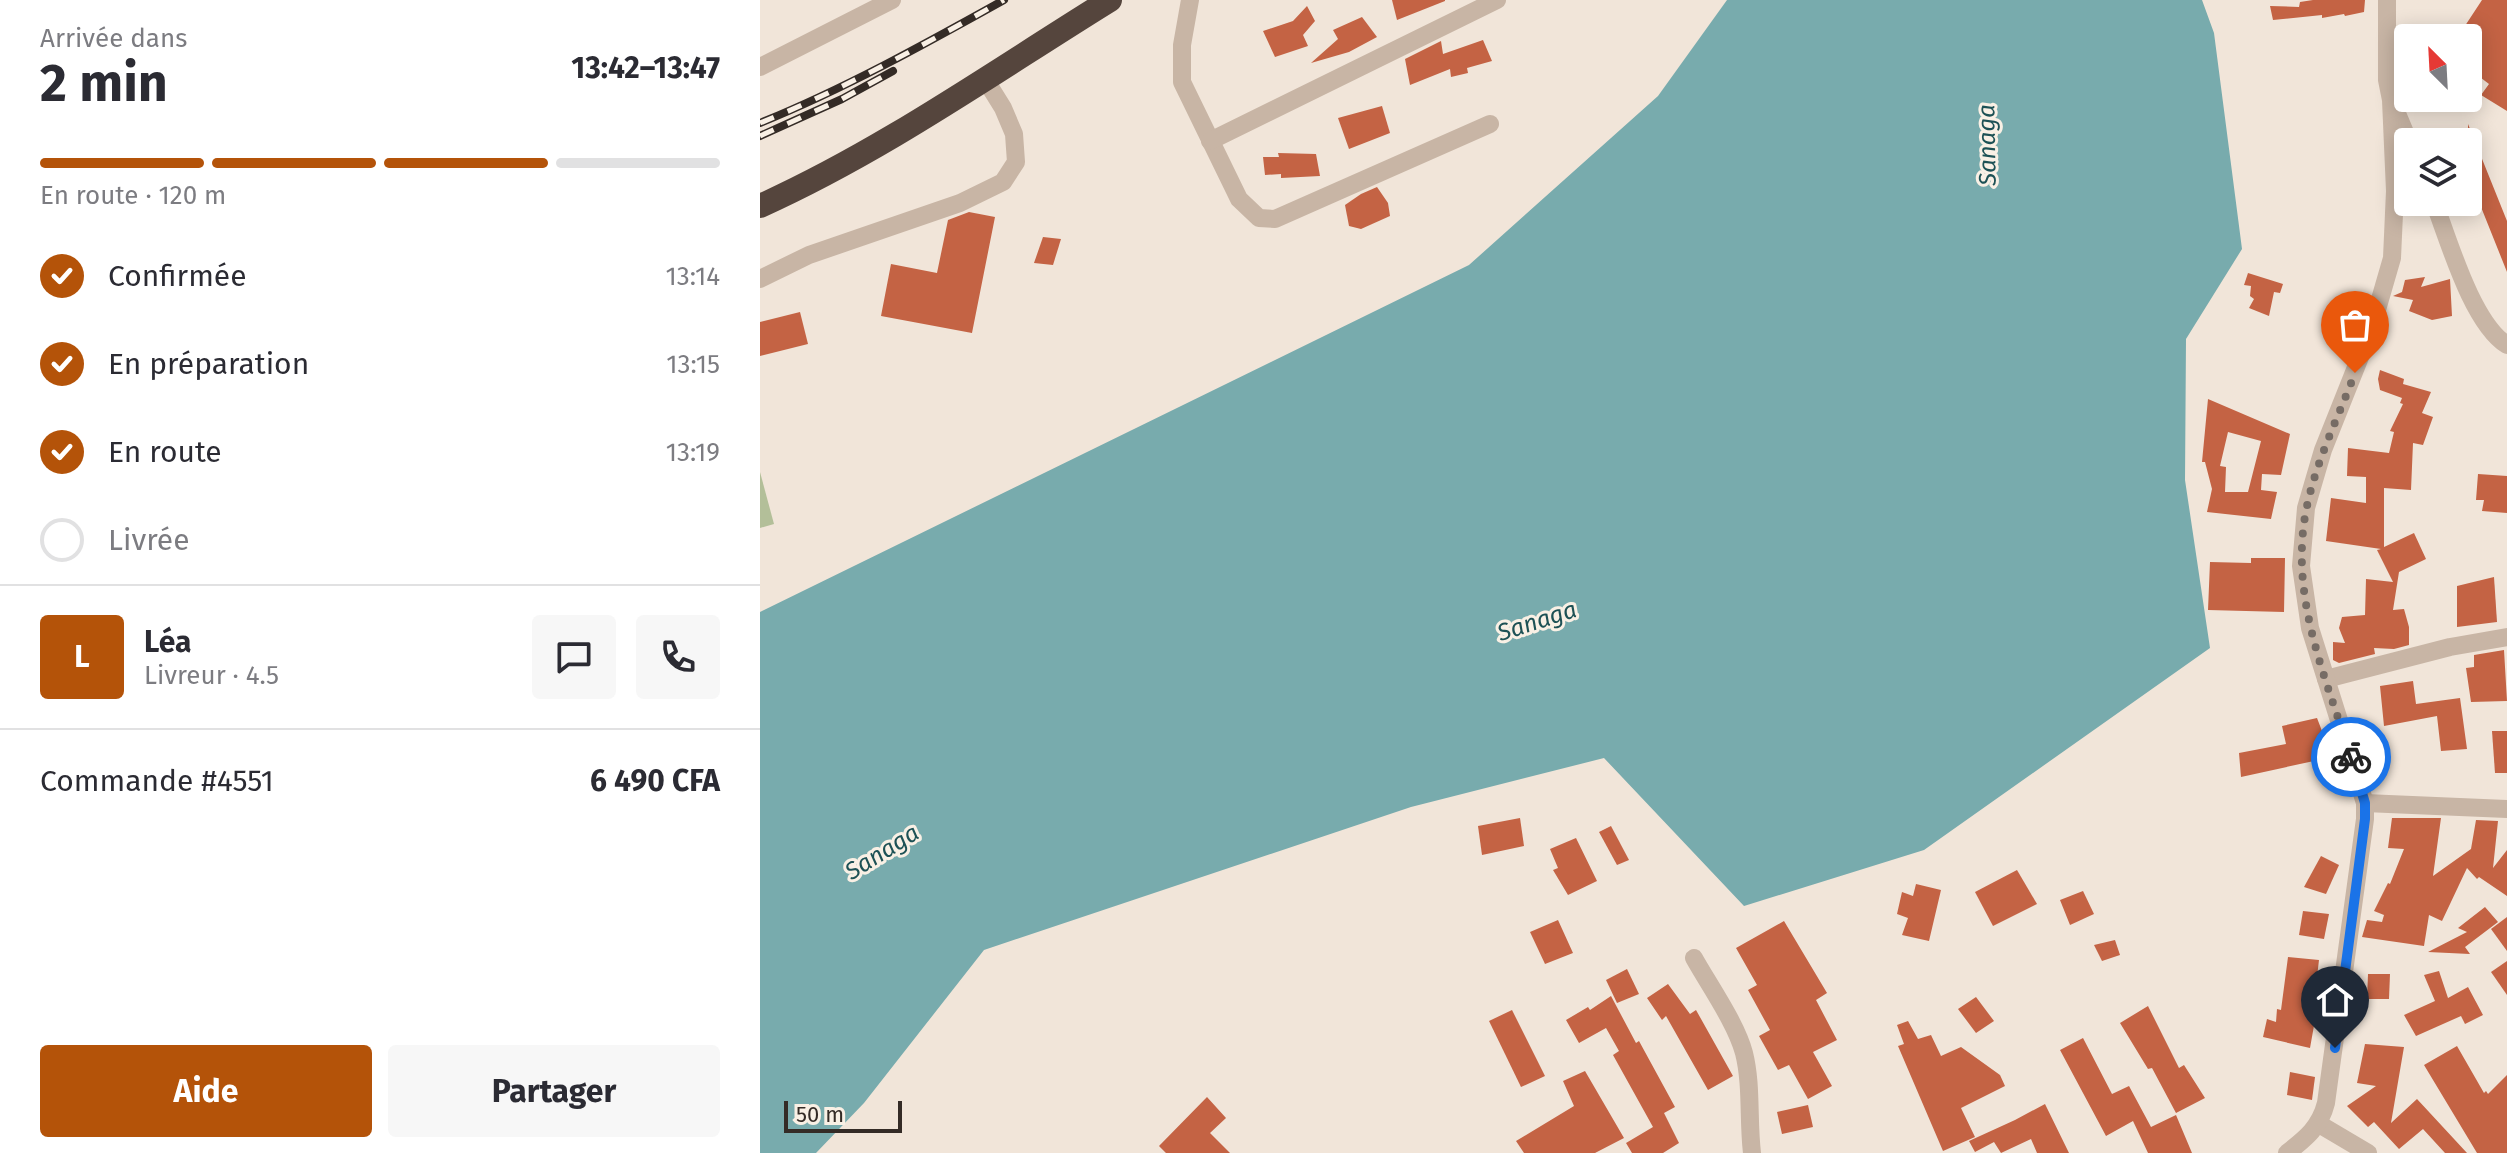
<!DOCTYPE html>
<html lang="fr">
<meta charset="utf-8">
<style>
:root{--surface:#fff;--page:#f7f7f7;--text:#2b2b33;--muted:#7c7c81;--line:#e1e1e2;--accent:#b45309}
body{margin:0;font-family:"Fira Sans",sans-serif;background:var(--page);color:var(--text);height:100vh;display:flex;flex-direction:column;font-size:30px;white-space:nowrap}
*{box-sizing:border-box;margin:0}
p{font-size:26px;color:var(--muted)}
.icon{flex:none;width:44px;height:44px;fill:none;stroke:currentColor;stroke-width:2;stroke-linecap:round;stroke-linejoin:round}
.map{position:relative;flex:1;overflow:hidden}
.sheet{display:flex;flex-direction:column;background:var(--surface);width:760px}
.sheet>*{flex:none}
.needle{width:52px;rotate:336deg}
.tools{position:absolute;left:1634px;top:24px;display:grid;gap:16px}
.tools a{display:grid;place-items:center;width:88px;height:88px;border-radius:8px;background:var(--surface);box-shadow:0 4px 20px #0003;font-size:40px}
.scale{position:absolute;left:24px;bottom:20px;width:118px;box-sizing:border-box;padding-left:8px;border:4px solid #342b26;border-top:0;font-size:22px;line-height:28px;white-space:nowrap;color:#342b26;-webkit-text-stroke:6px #f9f0e5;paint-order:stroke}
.pin{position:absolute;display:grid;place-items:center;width:68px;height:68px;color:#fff;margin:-82px -34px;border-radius:50% 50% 50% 0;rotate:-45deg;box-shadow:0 0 8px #0007}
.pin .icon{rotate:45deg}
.courier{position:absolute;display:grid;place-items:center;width:80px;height:80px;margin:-40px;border:6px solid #1a73e8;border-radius:50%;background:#fff;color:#222;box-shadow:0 2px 10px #0007}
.head em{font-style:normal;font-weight:700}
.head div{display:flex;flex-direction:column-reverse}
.head{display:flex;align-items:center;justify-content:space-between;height:136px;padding:0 40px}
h1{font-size:52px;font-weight:700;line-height:60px}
.bar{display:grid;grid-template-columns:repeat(4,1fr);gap:12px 8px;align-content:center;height:96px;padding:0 40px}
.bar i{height:10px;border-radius:6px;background:var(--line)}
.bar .on{background:var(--accent)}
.bar p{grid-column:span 4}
.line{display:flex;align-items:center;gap:20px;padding:0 40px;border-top:2px solid var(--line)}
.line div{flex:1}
.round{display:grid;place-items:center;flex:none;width:84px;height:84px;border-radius:8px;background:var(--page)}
ol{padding:0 40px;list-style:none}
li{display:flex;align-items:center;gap:24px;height:88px}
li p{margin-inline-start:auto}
li .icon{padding:8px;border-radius:50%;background:var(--accent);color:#fff;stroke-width:4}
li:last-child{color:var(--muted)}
li i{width:44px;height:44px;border:4px solid var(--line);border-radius:50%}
.cta{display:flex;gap:16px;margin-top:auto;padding:16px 40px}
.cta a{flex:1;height:92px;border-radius:8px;background:var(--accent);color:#fff;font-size:32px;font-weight:700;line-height:92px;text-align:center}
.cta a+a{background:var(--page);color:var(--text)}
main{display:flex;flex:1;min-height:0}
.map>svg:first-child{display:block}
.green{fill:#b3bf99}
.water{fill:#78abad}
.building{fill:#c46344;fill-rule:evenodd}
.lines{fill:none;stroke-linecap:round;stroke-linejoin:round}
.minor{stroke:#c8b5a5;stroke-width:18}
.highway{stroke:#55453d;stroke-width:24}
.rail-casing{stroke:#342b26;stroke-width:8}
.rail{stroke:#f9f0e5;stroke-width:5;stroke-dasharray:15;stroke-linecap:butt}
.done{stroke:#766c65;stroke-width:8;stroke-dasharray:0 14.4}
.route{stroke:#1a73e8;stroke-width:10}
.labels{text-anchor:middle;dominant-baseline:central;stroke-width:6;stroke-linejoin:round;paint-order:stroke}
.water-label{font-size:24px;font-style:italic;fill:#1d5155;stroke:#f9f0e5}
</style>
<main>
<section class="sheet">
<div class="head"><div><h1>2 min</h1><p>Arrivée dans</p></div><em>13:42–13:47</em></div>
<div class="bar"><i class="on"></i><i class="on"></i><i class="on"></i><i></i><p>En route · 120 m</p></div>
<ol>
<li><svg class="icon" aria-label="check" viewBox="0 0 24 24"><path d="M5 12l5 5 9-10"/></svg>Confirmée<p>13:14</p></li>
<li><svg class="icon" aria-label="check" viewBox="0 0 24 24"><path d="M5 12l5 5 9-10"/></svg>En préparation<p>13:15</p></li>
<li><svg class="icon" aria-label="check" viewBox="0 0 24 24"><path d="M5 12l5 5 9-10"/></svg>En route<p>13:19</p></li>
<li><i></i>Livrée</li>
</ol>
<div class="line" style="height:144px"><b class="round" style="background:var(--accent);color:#fff">L</b><div><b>Léa</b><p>Livreur · 4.5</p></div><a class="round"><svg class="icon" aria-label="chat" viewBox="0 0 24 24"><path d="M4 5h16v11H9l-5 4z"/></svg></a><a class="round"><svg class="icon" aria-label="phone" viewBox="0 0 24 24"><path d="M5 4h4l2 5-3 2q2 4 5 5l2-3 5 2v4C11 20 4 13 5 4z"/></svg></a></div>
<div class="line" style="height:104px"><div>Commande #4551</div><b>6 490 CFA</b></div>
<div class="cta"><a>Aide</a><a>Partager</a></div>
</section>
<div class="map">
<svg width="1747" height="1153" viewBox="0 0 1747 1153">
<rect width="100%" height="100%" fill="#f1e5d9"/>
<path class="green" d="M0 472 14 524 0 528Z"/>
<path class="water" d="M967 0H1442L1454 33 1482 249 1426 339 1425 480 1450 648 1164 850 984 906 844 758 651 807 224 950 104 1103 56 1153H0V612L709 265 898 96Z"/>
<g class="building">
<path d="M632 0H685V1L637 20Z"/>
<path d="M1553 0H1605L1604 12 1585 16 1584 14 1562 18V15L1513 20 1510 6 1539 7 1540 2Z"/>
<path d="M1722 0H1747V111L1721 95 1729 84 1708 68V38H1697Z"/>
<path d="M547 6 555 21 543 35 548 46 515 57 503 31 533 21Z"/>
<path d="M602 17 617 37 589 52 551 63 578 39 573 30Z"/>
<path d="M723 40 732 61 707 68 708 73 691 77 690 69 650 85 645 59 681 41 683 54Z"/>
<path d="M622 106 630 133 589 149 578 118Z"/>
<path d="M1708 124 1747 221V272L1715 192 1718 191 1708 165Z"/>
<path d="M518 153 556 154 560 176 521 178V174L505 175 503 157H519Z"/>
<path d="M617 187 628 203 630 216 601 229 589 226 585 205 601 194Z"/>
<path d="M209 212 235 217 212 333 121 316 131 264 177 273 188 220Z"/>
<path d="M283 237 301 239 293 265 274 263Z"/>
<path d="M1488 273 1523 284 1520 293 1514 292 1509 316 1489 308 1494 299 1490 296 1491 286 1484 285Z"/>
<path d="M1665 277 1661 287 1690 279 1692 316 1672 320 1649 311 1653 300 1633 296 1642 292 1645 280Z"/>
<path d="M40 312 48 344 0 356V322Z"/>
<path d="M1620 370 1644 379 1643 384 1671 392 1662 413 1673 417 1663 445 1653 443 1651 490 1624 488V547L1654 533 1666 559 1639 572 1633 610 1644 609 1649 627V645L1634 649 1614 648 1615 654 1579 663 1573 660V642L1585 643 1579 628 1582 617 1605 615 1606 579 1633 582 1617 550 1621 549 1566 541 1571 498 1606 503V477L1587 476 1588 448 1629 453 1634 432 1630 431 1643 404 1640 403 1642 398 1620 390 1618 379Z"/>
<path d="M1448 399 1530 434 1521 475 1502 474 1501 490 1517 492 1511 519 1447 512 1452 489 1445 462H1442ZM1468 432 1501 441 1488 492H1465L1466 467 1460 466Z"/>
<path d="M1718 474 1747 476V513L1722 511 1724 500H1716Z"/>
<path d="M1491 558H1525L1524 612 1448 610 1450 562 1491 563Z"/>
<path d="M1734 577 1737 622 1697 627V586Z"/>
<path d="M1744 650 1747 701 1711 702 1706 668 1714 667V655Z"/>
<path d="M1653 681 1656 704 1700 698 1707 749 1681 751 1677 716 1624 726 1620 686Z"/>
<path d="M1557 718 1572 757 1481 777 1479 753 1526 744 1522 726Z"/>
<path d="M1732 731H1747V773H1735Z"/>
<path d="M760 818 764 846 722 855 718 826Z"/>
<path d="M1632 818H1681L1673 876 1711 849 1716 820 1738 821 1733 868 1747 850V896L1719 877 1717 879 1707 868 1682 921 1669 915 1664 946 1602 937 1607 920 1622 922 1624 915 1614 911 1628 883 1630 884 1644 849 1628 848Z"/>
<path d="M851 826 869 860 857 865 839 832Z"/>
<path d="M816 838 837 881 808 895 793 870 798 868 790 849Z"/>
<path d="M1561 856 1579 865 1566 894 1544 887Z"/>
<path d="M1257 870 1277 904 1233 926 1215 892Z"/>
<path d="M1156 884 1181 890 1169 941 1142 935 1148 918 1137 914 1142 892 1153 896Z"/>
<path d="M1323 891 1334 914 1310 925 1300 900Z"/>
<path d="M1725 907 1738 922 1705 947 1710 954 1668 952 1707 932 1698 928Z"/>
<path d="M1543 911 1569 914 1564 939 1539 935Z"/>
<path d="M1747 917V951L1731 929Z"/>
<path d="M798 920 813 953 785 964 770 932Z"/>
<path d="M1024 921 1067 993 1056 1000 1077 1040 1053 1052 1072 1086 1048 1099 1029 1065 1018 1070 999 1036 1010 1030 988 990 997 985 976 948Z"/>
<path d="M1355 940 1360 955 1342 961 1334 945Z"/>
<path d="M1528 957 1559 960 1552 1019 1555 1020 1550 1048 1503 1037 1507 1019 1516 1022 1517 1009 1521 1010Z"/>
<path d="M1747 961V995L1731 972Z"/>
<path d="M867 969 879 994 857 1003 846 980Z"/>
<path d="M1679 971 1688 998 1708 987 1723 1015 1705 1024 1701 1016 1656 1036 1644 1015 1675 1001 1664 975Z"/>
<path d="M1608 974H1630L1629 999H1607Z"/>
<path d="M908 984 930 1014 936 1010 973 1076 948 1090 906 1016 902 1020 887 998Z"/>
<path d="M851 996 876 1043 879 1041 915 1107 904 1113 919 1143 903 1153H872L866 1143 893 1127 853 1055 859 1051 846 1028 819 1043 806 1020 828 1007 830 1010Z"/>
<path d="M1216 997 1234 1021 1216 1033 1198 1009Z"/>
<path d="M1388 1006 1419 1068 1424 1065 1445 1098 1416 1113 1392 1068 1388 1069 1360 1023Z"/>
<path d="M752 1010 785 1076 761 1087 729 1021Z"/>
<path d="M1148 1021 1158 1039 1171 1035 1181 1056 1201 1047 1240 1075 1245 1086 1201 1108 1215 1137 1183 1151 1138 1046 1144 1044 1137 1025Z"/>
<path d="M1323 1038 1352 1094 1369 1086 1391 1127 1416 1115 1432 1153H1388L1373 1121 1346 1136 1300 1050Z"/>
<path d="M1605 1044 1644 1047 1631 1123 1657 1099 1707 1153H1685L1663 1129 1639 1149 1614 1122 1608 1127 1587 1106 1616 1086 1597 1083Z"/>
<path d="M1697 1046 1724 1093 1726 1091 1728 1094 1747 1075V1153H1717L1664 1065Z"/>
<path d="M825 1071 864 1138 835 1153H764L756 1141 814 1106 803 1081Z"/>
<path d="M1530 1072 1555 1077 1552 1100 1527 1095Z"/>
<path d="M447 1097 466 1118 450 1133 470 1153H406L399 1146Z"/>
<path d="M1285 1104 1309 1153H1277L1271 1139 1241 1153 1234 1142 1215 1152 1209 1141 1255 1120Z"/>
<path d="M1048 1105 1053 1127 1022 1134 1017 1112Z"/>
</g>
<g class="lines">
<g class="minor">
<path d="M430 0 422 45V82L479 199 499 218 515 219 730 124"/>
<path d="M0 67 132 0"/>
<path d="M1636 111 1649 142"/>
<path d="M450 141 737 0"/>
<path d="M1674 202C1689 241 1712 323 1747 345"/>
<path d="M0 279 49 255 200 203 243 182 256 162 254 134 243 108 225 79"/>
<path d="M1566 679 1690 647 1747 637"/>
<path d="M1605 803 1747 809"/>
<path d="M934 958C949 985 976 1023 984 1053 992 1085 988 1120 992 1153"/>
<path d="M1559 1124 1608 1153"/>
<path d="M1527 1153C1546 1138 1560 1127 1566 1103L1605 819V803L1550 628 1541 566 1546 508 1553 484 1563 450 1612 327 1632 258 1635 191 1631 100 1627 80V0"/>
</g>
<path class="highway" d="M0 206C124 150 235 71 350 0"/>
<defs>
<g id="rail">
<path d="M0 123C84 89 165 44 244 0"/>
<path d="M0 136 82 99 133 71"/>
</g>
</defs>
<use href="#rail" class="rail-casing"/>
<use href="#rail" class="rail"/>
</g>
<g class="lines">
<path class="done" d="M1591 757C1565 675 1528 594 1547 506 1557 459 1578 418 1595 373"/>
<path class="route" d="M1575 1048 1605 819V803L1591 757"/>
</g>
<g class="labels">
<g class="water-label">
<text transform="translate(1227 145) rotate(-91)">Sanaga</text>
<text transform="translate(777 621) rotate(-18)">Sanaga</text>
<text transform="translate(122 852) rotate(-32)">Sanaga</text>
</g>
</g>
</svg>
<div class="tools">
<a><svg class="needle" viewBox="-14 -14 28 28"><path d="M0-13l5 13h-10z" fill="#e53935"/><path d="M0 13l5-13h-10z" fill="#7c7c81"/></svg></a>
<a><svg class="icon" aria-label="layers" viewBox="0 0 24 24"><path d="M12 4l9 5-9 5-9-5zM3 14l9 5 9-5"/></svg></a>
</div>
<div class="scale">50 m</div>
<div class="pin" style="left:1595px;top:373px;background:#ea580c"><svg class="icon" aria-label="bag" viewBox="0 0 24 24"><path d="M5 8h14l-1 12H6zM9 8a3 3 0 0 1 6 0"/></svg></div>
<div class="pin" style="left:1575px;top:1048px;background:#1f2937"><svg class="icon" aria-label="home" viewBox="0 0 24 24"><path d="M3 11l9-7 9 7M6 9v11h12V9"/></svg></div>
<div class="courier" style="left:1591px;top:757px"><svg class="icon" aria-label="bike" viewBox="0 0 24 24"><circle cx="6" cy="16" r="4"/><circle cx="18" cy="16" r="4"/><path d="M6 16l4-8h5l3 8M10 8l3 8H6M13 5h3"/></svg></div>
</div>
</main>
